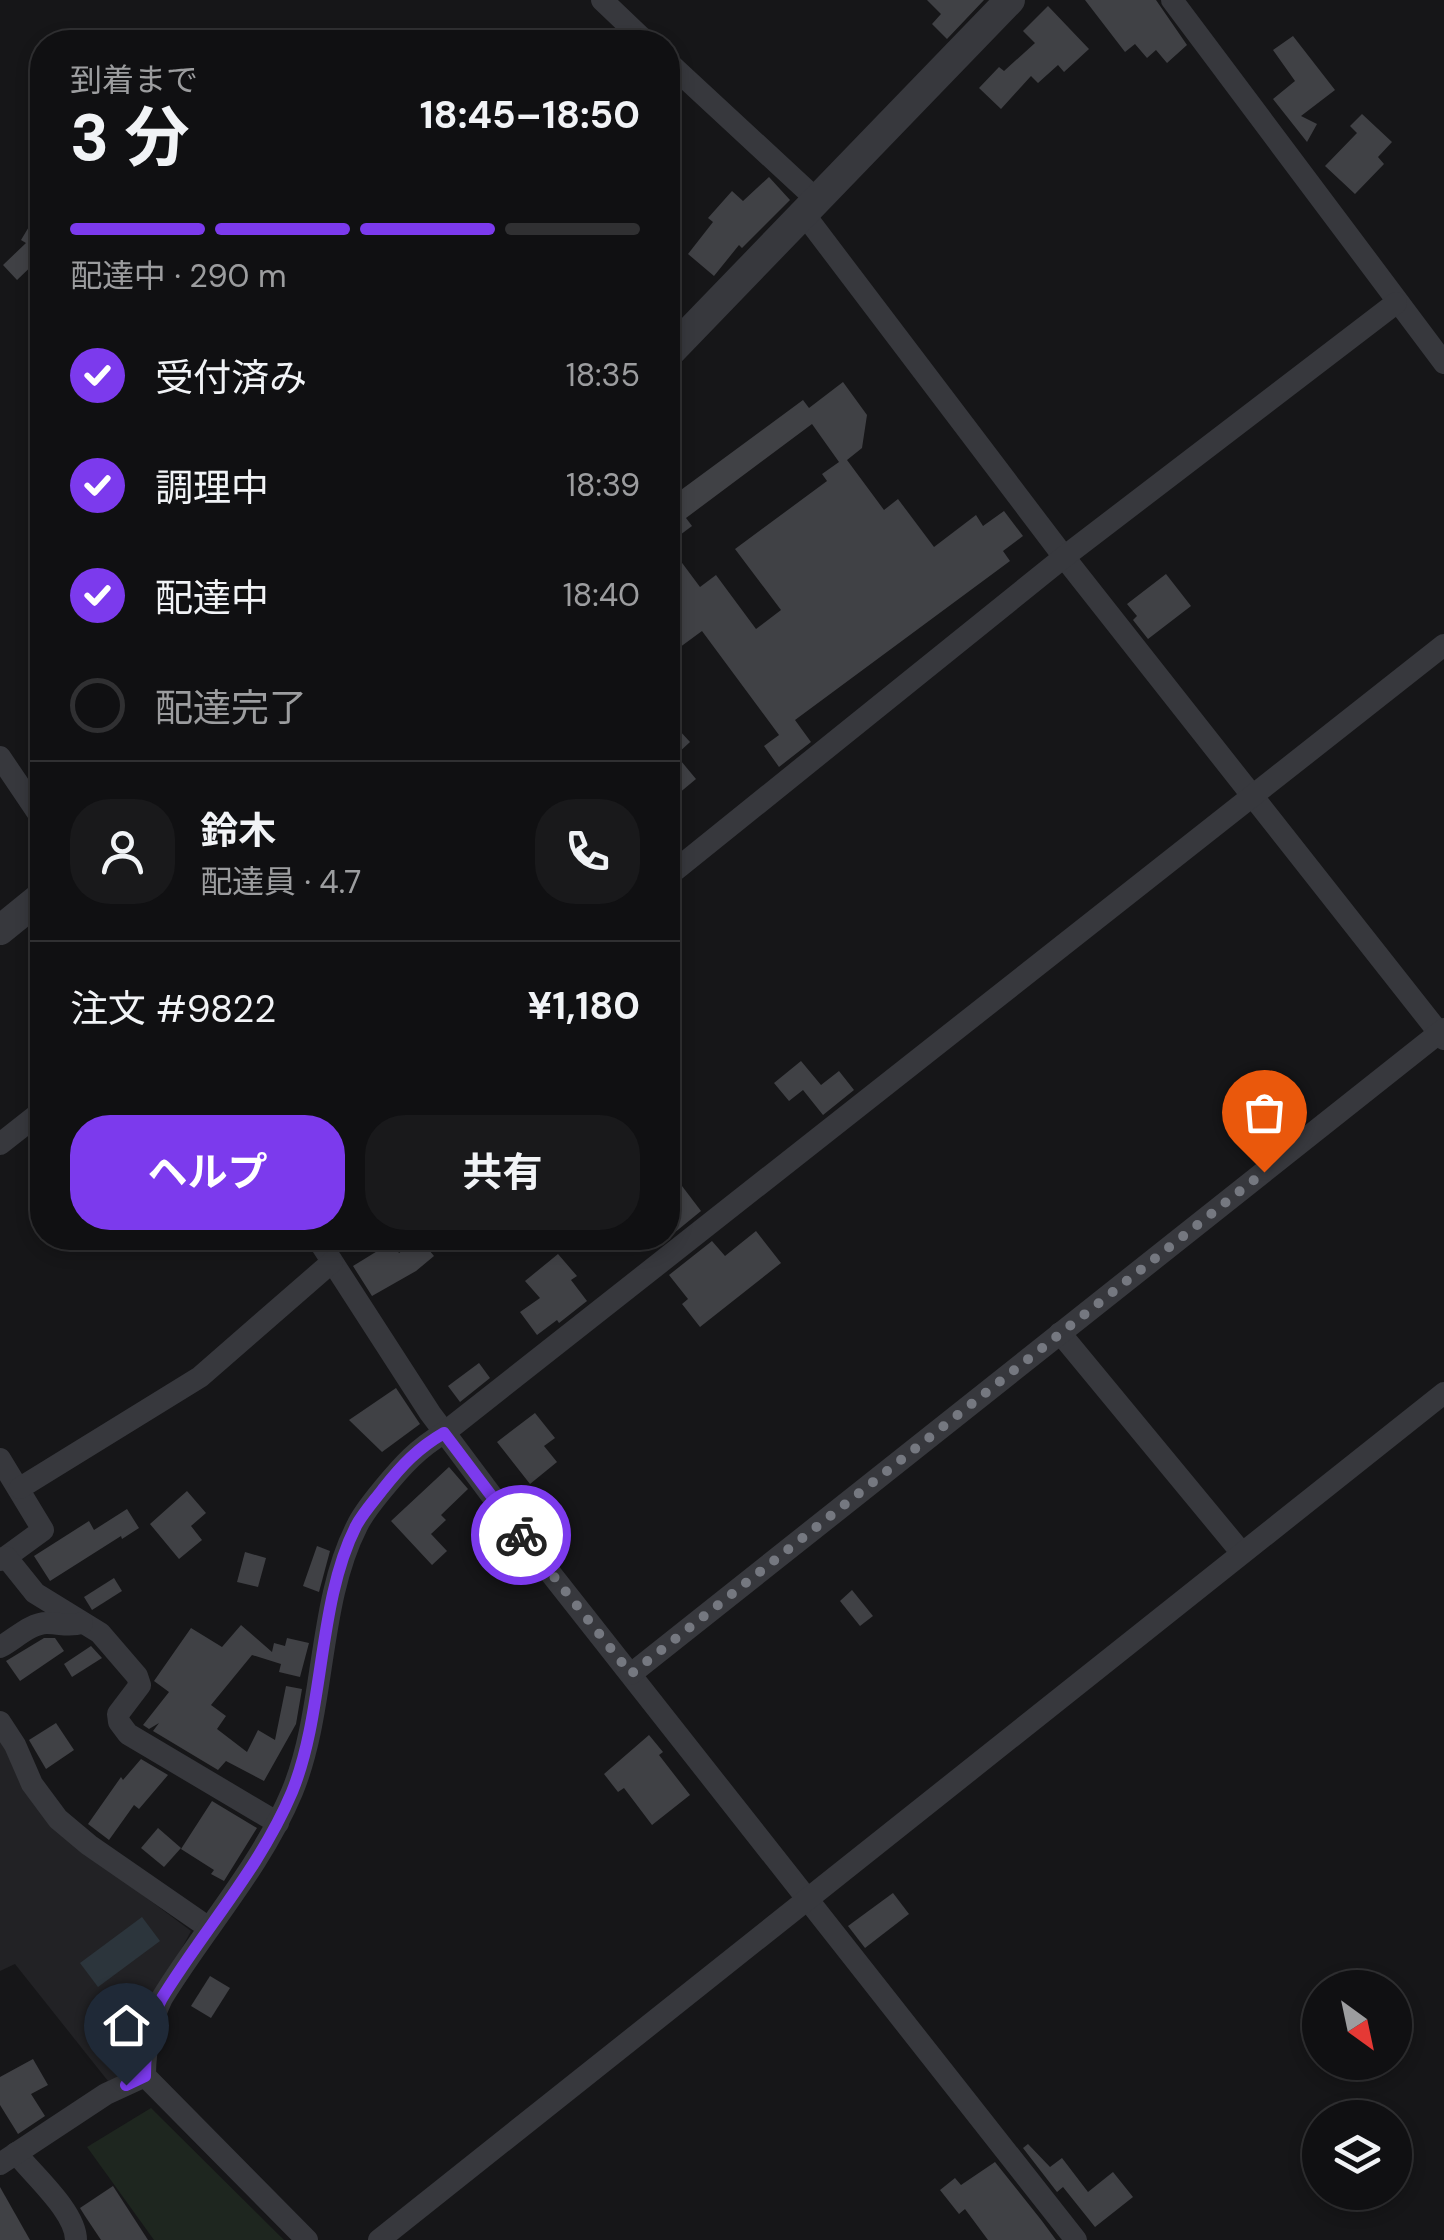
<!DOCTYPE html>
<html lang="ja">
<meta charset="utf-8">
<style>
:root{--surface:#101012;--page:#19191b;--text:#f1f3f6;--muted:#9c9d9f;--line:#303032;--accent:#7c3aed}
body{margin:0;font-family:"DM Sans","Noto Sans JP",sans-serif;background:var(--page);color:var(--text);height:100vh;display:flex;flex-direction:column;font-size:38px;white-space:nowrap}
*{box-sizing:border-box;margin:0}
p{font-size:32px;color:var(--muted)}
.icon{flex:none;width:55px;height:55px;fill:none;stroke:currentColor;stroke-width:2;stroke-linecap:round;stroke-linejoin:round}
.map{position:relative;flex:1;overflow:hidden}
.drawer{position:absolute;left:30px;top:30px;width:650px;height:1220px;display:flex;flex-direction:column;background:var(--surface);border-radius:40px;box-shadow:0 5px 15px #0003,0 0 0 2px var(--line)}
.drawer>*{flex:none}
.needle{width:65px;rotate:147deg}
.fabs{position:absolute;left:1302px;top:1970px;display:grid;gap:20px}
.fabs a{display:grid;place-items:center;width:110px;height:110px;border-radius:50%;background:var(--surface);box-shadow:0 5px 15px #0003,0 0 0 2px var(--line);font-size:50px}
.pin{position:absolute;display:grid;place-items:center;width:85px;height:85px;color:#fff;margin:-102px -42px;border-radius:50% 50% 50% 0;rotate:-45deg;box-shadow:0 0 10px #0007}
.pin .icon{rotate:45deg}
.courier{position:absolute;display:grid;place-items:center;width:100px;height:100px;margin:-50px;border:8px solid #7c3aed;border-radius:50%;background:#fff;color:#222;box-shadow:0 2px 12px #0007}
.summary em{font-style:normal;font-weight:700}
.summary div{display:flex;flex-direction:column-reverse}
.summary{display:flex;align-items:center;justify-content:space-between;height:170px;padding:0 40px}
h1{font-size:65px;font-weight:700;line-height:75px}
.bar{display:grid;grid-template-columns:repeat(4,1fr);gap:15px 10px;align-content:center;height:120px;padding:0 40px}
.bar i{height:12px;border-radius:8px;background:var(--line)}
.bar .on{background:var(--accent)}
.bar p{grid-column:span 4}
.line{display:flex;align-items:center;gap:25px;padding:0 40px;border-top:2px solid var(--line)}
.line div{flex:1}
.round{display:grid;place-items:center;flex:none;width:105px;height:105px;border-radius:40px;background:var(--page)}
ol{padding:0 40px;list-style:none}
li{display:flex;align-items:center;gap:30px;height:110px}
li p{margin-inline-start:auto}
li .icon{padding:10px;border-radius:50%;background:var(--accent);color:#fff;stroke-width:4}
li:last-child{color:var(--muted)}
li i{width:55px;height:55px;border:5px solid var(--line);border-radius:50%}
.action{display:flex;gap:20px;margin-top:auto;padding:20px 40px}
.action a{flex:1;height:115px;border-radius:40px;background:var(--accent);color:#fff;font-size:40px;font-weight:700;line-height:115px;text-align:center}
.action a+a{background:var(--page);color:var(--text)}
.map>svg:first-child{display:block}
.built{fill:#222225}
.green{fill:#1e261f}
.water{fill:#2c353c}
.building{fill:#404145;fill-rule:evenodd}
.lines{fill:none;stroke-linecap:round;stroke-linejoin:round}
.minor{stroke:#37383d;stroke-width:22}
.tertiary{stroke:#37383d;stroke-width:30}
.done{stroke:#757880;stroke-width:10;stroke-dasharray:0 18}
.route{stroke:#7c3aed;stroke-width:12}
</style>
<div class="map">
<svg width="1444" height="2240" viewBox="0 0 1444 2240">
<rect width="100%" height="100%" fill="#161618"/>
<path class="built" d="M0 1737 54 1829 191 1931 144 2019 136 2072 108 2081 15 1964 0 1971Z"/>
<path class="green" d="M151 2108 284 2240H154L87 2147Z"/>
<path class="water" d="M142 1917 160 1941 98 1987 80 1963Z"/>
<g class="building">
<path d="M927 0H984L947 39 932 24 941 14Z"/>
<path d="M1085 0H1156L1187 45 1167 63 1156 50 1147 58 1135 44 1125 52Z"/>
<path d="M1048 6 1089 49 1064 72 1058 65 1038 83 1031 76 1001 109 979 88 999 67 1004 71 1035 43 1023 31Z"/>
<path d="M1293 36 1335 90 1301 116 1317 124 1307 142 1273 99 1295 81 1273 50Z"/>
<path d="M1362 114 1392 142 1378 157 1384 164 1355 194 1325 166 1357 133 1350 126Z"/>
<path d="M769 177 790 200 742 248 739 245 714 276 688 254 713 222 708 218 732 191 743 201Z"/>
<path d="M42 205V256L17 280 3 265 26 243 21 240Z"/>
<path d="M843 382 867 415 862 448 847 460 884 510 898 499 934 547 976 515 983 526 1004 511 1023 536 1003 551 1010 561 795 720 811 742 779 767 764 746 779 735 702 631 668 656V495L670 498 803 400 809 408ZM812 424 839 462 822 474 827 481 735 549 781 610 756 629 716 575 700 587 668 544 692 526 686 518Z"/>
<path d="M1166 574 1191 606 1148 639 1133 620 1137 616 1127 604Z"/>
<path d="M668 718 690 742 676 755 696 779 678 794 668 780Z"/>
<path d="M801 1061 821 1085 839 1071 854 1090 823 1115 803 1090 789 1101 774 1083Z"/>
<path d="M682 1186 701 1211 668 1238V1197Z"/>
<path d="M756 1231 781 1263 700 1327 682 1304 688 1299 669 1275 712 1241 725 1256Z"/>
<path d="M419 1238 434 1256 416 1271 372 1296 353 1266 392 1242 399 1253Z"/>
<path d="M558 1254 577 1276 571 1280 587 1301 559 1323 557 1320 537 1335 520 1312 540 1298 525 1281Z"/>
<path d="M479 1363 490 1378 460 1402 448 1386Z"/>
<path d="M396 1388 420 1424 382 1452 349 1420Z"/>
<path d="M535 1413 555 1438 544 1446 557 1462 530 1484 497 1442Z"/>
<path d="M449 1467 468 1489 441 1515 446 1520 431 1534 447 1551 432 1565 391 1521Z"/>
<path d="M187 1491 206 1513 191 1526 202 1540 179 1559 150 1524Z"/>
<path d="M127 1509 139 1528 122 1539 121 1536 50 1581 34 1556 89 1521 94 1530Z"/>
<path d="M317 1546 330 1551 319 1592 303 1586Z"/>
<path d="M245 1552 266 1558 258 1587 237 1582Z"/>
<path d="M114 1578 122 1591 92 1610 84 1597Z"/>
<path d="M852 1590 873 1616 860 1626 840 1601Z"/>
<path d="M241 1625 272 1652 274 1643 285 1646 287 1638 309 1643 300 1677 279 1672 281 1664 252 1655 211 1705 226 1716 217 1729 247 1752 258 1730 275 1740 286 1686 302 1689 296 1724 264 1781 226 1761 218 1770 153 1731 159 1723 149 1729 143 1725 169 1692 154 1681 191 1628 222 1647Z"/>
<path d="M44 1638H55L64 1651 20 1681 6 1661Z"/>
<path d="M91 1646 102 1658 72 1677 64 1664Z"/>
<path d="M56 1723 74 1750 46 1769 29 1740Z"/>
<path d="M649 1735 663 1752 659 1755 690 1795 652 1825 624 1788 618 1792 604 1774Z"/>
<path d="M141 1759 168 1775 139 1809 134 1805 109 1840 88 1824 121 1777 123 1780Z"/>
<path d="M212 1801 257 1828 224 1881 211 1874 214 1870 181 1849Z"/>
<path d="M158 1828 181 1848 164 1867 141 1848Z"/>
<path d="M893 1893 909 1914 865 1948 848 1926Z"/>
<path d="M210 1976 230 1988 211 2018 191 2006Z"/>
<path d="M33 2059 48 2085 31 2094 45 2116 18 2134 0 2105V2077Z"/>
<path d="M1028 2144 1050 2167 1062 2158 1088 2192 1113 2172 1133 2197 1095 2227 1063 2187 1057 2192 1023 2148Z"/>
<path d="M995 2162 1042 2221 1056 2240H988L965 2209 959 2214 940 2190 955 2178 961 2185Z"/>
<path d="M113 2186 148 2240H101L85 2216 80 2208Z"/>
<path d="M0 2187 30 2240H0Z"/>
</g>
<g class="lines">
<g class="minor">
<path d="M602 0 646 42"/>
<path d="M1172 0 1444 363"/>
<path d="M668 62 817 200"/>
<path d="M804 214 1064 557 1444 1039"/>
<path d="M0 757 42 819"/>
<path d="M668 876 1064 557 1396 303"/>
<path d="M0 1144 42 1111"/>
<path d="M317 1238 430 1413 533 1551 1076 2240"/>
<path d="M1060 1333 1241 1552"/>
<path d="M0 1459 43 1530 6 1557"/>
<path d="M20 1488 200 1377 332 1262"/>
<path d="M0 1560 6 1557 35 1593 100 1633 137 1676 140 1685 118 1714 119 1722 128 1734 278 1823"/>
<path d="M0 1647C14 1640 30 1623 47 1623 61 1623 68 1627 82 1623"/>
<path d="M631 1674 1444 1029"/>
<path d="M0 1722 15 1745 32 1784 58 1819 89 1845 209 1928"/>
<path d="M16 2153C34 2176 76 2212 76 2240"/>
<path d="M0 2164 106 2094 145 2076"/>
<path d="M307 2240 145 2076C145 2049 150 2023 162 1998 205 1928 260 1868 292 1792 326 1710 317 1604 357 1526 363 1513 374 1500 383 1489 402 1466 418 1448 444 1433L1444 645"/>
<path d="M379 2240 1444 1393"/>
</g>
<g class="tertiary">
<path d="M668 354 1010 0"/>
<path d="M0 930 42 896"/>
</g>
</g>
<g class="lines">
<path class="done" d="M521 1535 631 1674 1264 1172"/>
<path class="route" d="M126 2085 145 2076C145 2049 149 2022 162 1998 205 1928 260 1868 292 1792 325 1711 317 1603 356 1526 363 1513 374 1501 383 1489 402 1465 418 1448 444 1433L521 1535"/>
</g>
</svg>
<div class="fabs">
<a><svg class="needle" viewBox="-14 -14 28 28"><path d="M0-13l5 13h-10z" fill="#e53935"/><path d="M0 13l5-13h-10z" fill="#9c9d9f"/></svg></a>
<a><svg class="icon" aria-label="layers" viewBox="0 0 24 24"><path d="M12 4l9 5-9 5-9-5zM3 14l9 5 9-5"/></svg></a>
</div>
<div class="pin" style="left:1264px;top:1172px;background:#ea580c"><svg class="icon" aria-label="bag" viewBox="0 0 24 24"><path d="M5 8h14l-1 12H6zM9 8a3 3 0 0 1 6 0"/></svg></div>
<div class="pin" style="left:126px;top:2085px;background:#1f2937"><svg class="icon" aria-label="home" viewBox="0 0 24 24"><path d="M3 11l9-7 9 7M6 9v11h12V9"/></svg></div>
<div class="courier" style="left:521px;top:1535px"><svg class="icon" aria-label="bike" viewBox="0 0 24 24"><circle cx="6" cy="16" r="4"/><circle cx="18" cy="16" r="4"/><path d="M6 16l4-8h5l3 8M10 8l3 8H6M13 5h3"/></svg></div>
<section class="drawer">
<div class="summary"><div><h1>3 分</h1><p>到着まで</p></div><em>18:45–18:50</em></div>
<div class="bar"><i class="on"></i><i class="on"></i><i class="on"></i><i></i><p>配達中 · 290 m</p></div>
<ol>
<li><svg class="icon" aria-label="check" viewBox="0 0 24 24"><path d="M5 12l5 5 9-10"/></svg>受付済み<p>18:35</p></li>
<li><svg class="icon" aria-label="check" viewBox="0 0 24 24"><path d="M5 12l5 5 9-10"/></svg>調理中<p>18:39</p></li>
<li><svg class="icon" aria-label="check" viewBox="0 0 24 24"><path d="M5 12l5 5 9-10"/></svg>配達中<p>18:40</p></li>
<li><i></i>配達完了</li>
</ol>
<div class="line" style="height:180px"><a class="round"><svg class="icon" aria-label="person" viewBox="0 0 24 24"><circle cx="12" cy="8" r="4"/><path d="M4 21q1-7 8-7t8 7"/></svg></a><div><b>鈴木</b><p>配達員 · 4.7</p></div><a class="round"><svg class="icon" aria-label="phone" viewBox="0 0 24 24"><path d="M5 4h4l2 5-3 2q2 4 5 5l2-3 5 2v4C11 20 4 13 5 4z"/></svg></a></div>
<div class="line" style="height:130px"><div>注文 #9822</div><b>¥1,180</b></div>
<div class="action"><a>ヘルプ</a><a>共有</a></div>
</section>
</div>
